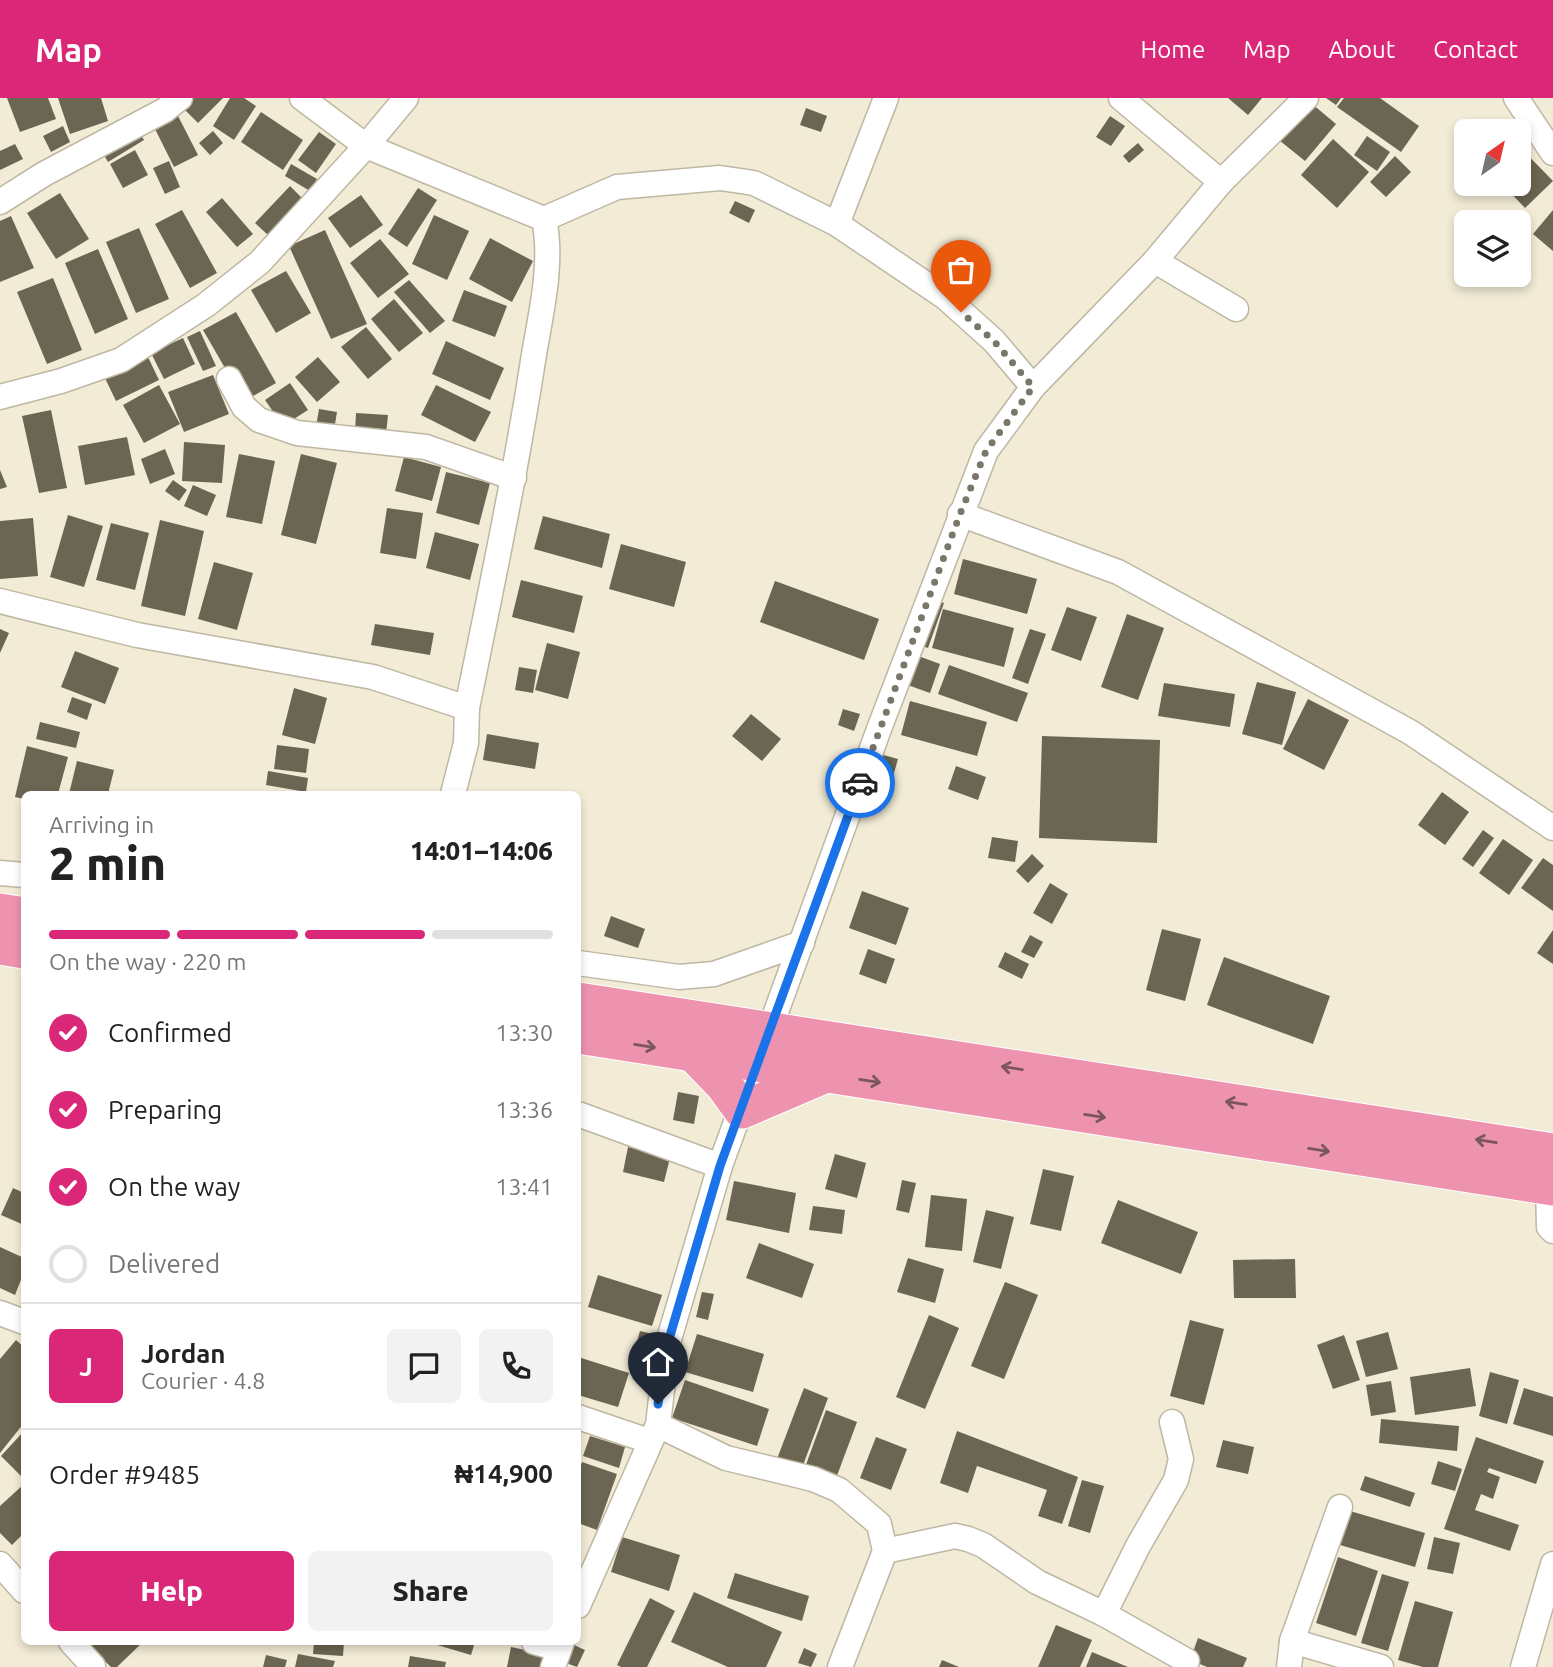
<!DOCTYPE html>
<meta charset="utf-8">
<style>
:root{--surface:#fff;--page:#f2f2f2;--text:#222;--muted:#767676;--line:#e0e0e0;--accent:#db2777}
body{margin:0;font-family:Ubuntu,sans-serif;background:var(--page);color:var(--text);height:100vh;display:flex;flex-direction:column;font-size:26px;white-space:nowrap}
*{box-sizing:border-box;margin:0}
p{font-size:23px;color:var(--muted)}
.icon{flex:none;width:38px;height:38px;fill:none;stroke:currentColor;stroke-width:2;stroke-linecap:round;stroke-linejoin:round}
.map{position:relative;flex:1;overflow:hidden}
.panel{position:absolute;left:21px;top:693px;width:560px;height:854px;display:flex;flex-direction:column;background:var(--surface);border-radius:10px;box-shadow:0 4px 10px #0003}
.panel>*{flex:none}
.needle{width:46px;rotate:34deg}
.buttons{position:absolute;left:1454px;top:21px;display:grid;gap:14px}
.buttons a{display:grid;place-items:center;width:77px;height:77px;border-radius:10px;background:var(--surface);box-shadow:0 4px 10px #0003;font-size:35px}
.pin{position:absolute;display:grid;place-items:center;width:60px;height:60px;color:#fff;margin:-72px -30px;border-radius:50% 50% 50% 0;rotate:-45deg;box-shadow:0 0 7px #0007}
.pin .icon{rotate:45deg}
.courier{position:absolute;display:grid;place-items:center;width:70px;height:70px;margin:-35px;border:5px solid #1a73e8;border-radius:50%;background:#fff;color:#222;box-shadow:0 2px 9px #0007}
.summary em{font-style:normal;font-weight:800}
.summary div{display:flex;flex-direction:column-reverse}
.summary{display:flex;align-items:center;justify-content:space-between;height:119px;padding:0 28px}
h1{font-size:46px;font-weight:800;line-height:52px}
.bar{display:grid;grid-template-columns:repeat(4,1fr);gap:10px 7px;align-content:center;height:84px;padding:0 28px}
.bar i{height:9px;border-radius:5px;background:var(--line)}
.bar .current{background:var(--accent)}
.bar p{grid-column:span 4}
.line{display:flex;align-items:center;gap:18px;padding:0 28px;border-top:2px solid var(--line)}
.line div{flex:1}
.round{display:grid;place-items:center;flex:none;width:74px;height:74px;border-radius:10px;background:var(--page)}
ol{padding:0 28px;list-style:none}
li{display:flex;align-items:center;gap:21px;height:77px}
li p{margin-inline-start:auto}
li .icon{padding:7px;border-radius:50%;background:var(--accent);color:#fff;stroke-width:4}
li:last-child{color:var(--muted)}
li i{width:38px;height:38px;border:4px solid var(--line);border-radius:50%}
.button{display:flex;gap:14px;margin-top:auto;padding:14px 28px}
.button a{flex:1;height:80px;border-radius:10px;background:var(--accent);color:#fff;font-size:28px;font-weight:800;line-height:80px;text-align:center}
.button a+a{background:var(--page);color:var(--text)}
header{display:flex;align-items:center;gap:42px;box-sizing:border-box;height:98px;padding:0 35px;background:var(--accent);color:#fff}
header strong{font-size:33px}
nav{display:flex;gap:38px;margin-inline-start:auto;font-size:24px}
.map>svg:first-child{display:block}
.building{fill:#6b6553}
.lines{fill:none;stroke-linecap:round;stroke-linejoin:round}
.minor-casing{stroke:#beb7a3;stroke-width:27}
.highway-casing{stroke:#fff;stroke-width:39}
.minor{stroke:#fff;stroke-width:24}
.highway{stroke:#ee93af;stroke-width:37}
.oneway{stroke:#79575c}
.done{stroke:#7a7669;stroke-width:7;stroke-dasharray:0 12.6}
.route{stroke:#1a73e8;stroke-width:9}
</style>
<header>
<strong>Map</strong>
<nav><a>Home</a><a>Map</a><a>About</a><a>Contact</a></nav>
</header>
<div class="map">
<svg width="1553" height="1569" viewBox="0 0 1553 1569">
<rect width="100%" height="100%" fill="#f2ebd6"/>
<g class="building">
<path d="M7 0H48L56 21 20 34Z"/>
<path d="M58 0H101L108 23 70 36Z"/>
<path d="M191 0H223L198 25 182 9Z"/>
<path d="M230 0H244L256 8 234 42 213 28Z"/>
<path d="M1228 0H1262L1248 17Z"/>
<path d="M1326 0H1341L1336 7Z"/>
<path d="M1344 0H1380L1419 28 1401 54 1337 9Z"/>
<path d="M1311 5 1336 26 1305 63 1279 42Z"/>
<path d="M806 10 827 18 821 34 800 27Z"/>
<path d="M261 14 303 42 283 72 241 44Z"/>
<path d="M177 16 198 57 174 69 153 27Z"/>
<path d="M1110 18 1125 28 1111 48 1096 39Z"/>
<path d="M63 28 70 44 51 54 43 38Z"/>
<path d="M137 30 144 42 108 64 101 52Z"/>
<path d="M213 33 223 45 210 57 199 45Z"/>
<path d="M319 34 336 46 316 75 298 62Z"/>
<path d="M1367 38 1390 54 1377 73 1354 57Z"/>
<path d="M1333 41 1369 74 1337 110 1301 77Z"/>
<path d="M1138 45 1144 52 1129 65 1123 58Z"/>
<path d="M15 46 23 61 0 72V53Z"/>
<path d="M1519 48 1553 83 1525 110 1502 86H1519Z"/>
<path d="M135 52 148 77 123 90 110 66Z"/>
<path d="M1395 58 1411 74 1386 99 1370 84Z"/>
<path d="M169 63 180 89 165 96 153 70Z"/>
<path d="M291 66 317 81 310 93 285 78Z"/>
<path d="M290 88 304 102 269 138 255 125Z"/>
<path d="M418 90 437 102 407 149 388 136Z"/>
<path d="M60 95 89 141 56 161 27 115Z"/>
<path d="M361 97 383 127 350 150 328 120Z"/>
<path d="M222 100 253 136 237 149 206 114Z"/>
<path d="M735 103 755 112 749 125 729 115Z"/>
<path d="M182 112 217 175 190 190 155 126Z"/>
<path d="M1553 112V153L1533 136Z"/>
<path d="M434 117 469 133 447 182 412 166Z"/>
<path d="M11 118 34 170 0 184V123Z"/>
<path d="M139 130 169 201 136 215 106 144Z"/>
<path d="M325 132 367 226 331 241 289 148Z"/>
<path d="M490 140 533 163 512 204 469 181Z"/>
<path d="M380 141 409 176 378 200 350 165Z"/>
<path d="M98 151 128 221 95 236 65 165Z"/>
<path d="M286 173 311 215 276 235 251 192Z"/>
<path d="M53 180 82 252 47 266 17 194Z"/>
<path d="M409 182 445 223 430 235 394 194Z"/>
<path d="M464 192 507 208 495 239 452 223Z"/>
<path d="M394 201 423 235 399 254 371 221Z"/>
<path d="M236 214 276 285 244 303 203 232Z"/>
<path d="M366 229 392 261 368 281 341 249Z"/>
<path d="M200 233 216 268 203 273 187 239Z"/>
<path d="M183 240 195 266 164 281 151 255Z"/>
<path d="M446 243 504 270 490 302 432 276Z"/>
<path d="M146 255 159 282 116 303 103 276Z"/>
<path d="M318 259 340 284 317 304 295 279Z"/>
<path d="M213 277 229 316 184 334 168 294Z"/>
<path d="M290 285 308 312 283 328 265 302Z"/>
<path d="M159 287 180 326 144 345 123 307Z"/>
<path d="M436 287 491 314 475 344 421 317Z"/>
<path d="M319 311 337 314 334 332 316 329Z"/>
<path d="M51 312 67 390 39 395 22 318Z"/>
<path d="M356 315 388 317 386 336 355 334Z"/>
<path d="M127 339 135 377 85 387 78 348Z"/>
<path d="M184 344 225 347 222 385 182 383Z"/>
<path d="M165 351 175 376 150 386 141 361Z"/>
<path d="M239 356 275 363 262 426 226 419Z"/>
<path d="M301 356 337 365 316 446 281 437Z"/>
<path d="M404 359 441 369 432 403 395 393Z"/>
<path d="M0 372 7 389 0 391Z"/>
<path d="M446 374 490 385 479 427 436 415Z"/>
<path d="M173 382 187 392 179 403 165 393Z"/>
<path d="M193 387 216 397 207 418 184 408Z"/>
<path d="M387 410 423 415 416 461 380 455Z"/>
<path d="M68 417 103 428 84 489 50 479Z"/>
<path d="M543 418 610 436 602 470 534 451Z"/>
<path d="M33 420 38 478 0 481V423Z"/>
<path d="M160 422 204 433 185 518 141 508Z"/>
<path d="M111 425 149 435 135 492 96 482Z"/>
<path d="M435 434 479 446 470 482 426 470Z"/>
<path d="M621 446 686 464 674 509 609 491Z"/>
<path d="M963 461 1037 481 1027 516 954 496Z"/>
<path d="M214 464 253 475 237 532 198 521Z"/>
<path d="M521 482 583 498 574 535 512 519Z"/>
<path d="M775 483 879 521 864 562 760 524Z"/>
<path d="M930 500 944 505 928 550 914 545Z"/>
<path d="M1067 509 1097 519 1081 563 1051 552Z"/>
<path d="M943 511 1014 530 1004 569 932 550Z"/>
<path d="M1127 516 1164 530 1138 602 1101 589Z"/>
<path d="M375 526 434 535 430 557 371 547Z"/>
<path d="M0 531 9 535 0 555Z"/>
<path d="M1030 531 1046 536 1028 586 1012 580Z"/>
<path d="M547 545 580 554 568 601 535 592Z"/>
<path d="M75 553 119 570 105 606 61 589Z"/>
<path d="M913 556 940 566 930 595 902 585Z"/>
<path d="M949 567 1028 595 1017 624 938 596Z"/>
<path d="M519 569 537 572 533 595 515 592Z"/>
<path d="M1257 584 1296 594 1282 647 1242 636Z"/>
<path d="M1164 585 1235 596 1230 629 1158 618Z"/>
<path d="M294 590 327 600 315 646 282 637Z"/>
<path d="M72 599 92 606 87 622 67 614Z"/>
<path d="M1308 601 1349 622 1324 672 1283 651Z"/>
<path d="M910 603 987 624 977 658 901 637Z"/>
<path d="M843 611 860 616 854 633 838 627Z"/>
<path d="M751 616 781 641 762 663 732 638Z"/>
<path d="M40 624 80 634 76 650 36 641Z"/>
<path d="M487 636 539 645 535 671 483 662Z"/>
<path d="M1042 638 1160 642 1157 745 1039 740Z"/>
<path d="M277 647 309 651 306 675 274 671Z"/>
<path d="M27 648 68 659 58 696H24V701L15 699Z"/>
<path d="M876 655 898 661 888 696 866 690Z"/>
<path d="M77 663 114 672 108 696H69Z"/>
<path d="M956 668 986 679 978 702 948 691Z"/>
<path d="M268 673 308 680 306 694 266 687Z"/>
<path d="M1442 694 1469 714 1445 747 1418 727Z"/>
<path d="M1483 732 1494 740 1473 769 1462 761Z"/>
<path d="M992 739 1018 743 1015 764 988 760Z"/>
<path d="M1503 741 1533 762 1509 797 1479 775Z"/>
<path d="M1032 756 1044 768 1028 785 1016 773Z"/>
<path d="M1543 760 1553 767V813L1521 790Z"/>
<path d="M1050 785 1068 796 1052 826 1033 815Z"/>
<path d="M862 793 909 810 896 847 849 830Z"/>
<path d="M611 818 645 831 638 850 604 838Z"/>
<path d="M1162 831 1201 841 1185 903 1146 892Z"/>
<path d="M1553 832V866L1537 855Z"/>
<path d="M1030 837 1043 844 1034 860 1021 854Z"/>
<path d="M868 851 895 861 886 886 859 876Z"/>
<path d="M1005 854 1029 866 1022 881 998 869Z"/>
<path d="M1224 859 1330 898 1313 946 1207 907Z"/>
<path d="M678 994 699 998 694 1026 673 1022Z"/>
<path d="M628 1049 670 1060 664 1084 623 1074Z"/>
<path d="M835 1056 866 1065 857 1100 825 1091Z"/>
<path d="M1043 1071 1074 1078 1061 1133 1030 1126Z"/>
<path d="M902 1082 916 1085 909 1115 896 1112Z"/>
<path d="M734 1083 796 1095 789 1135 726 1122Z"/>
<path d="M13 1090 24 1095V1127L1 1117Z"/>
<path d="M931 1097 967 1101 962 1153 925 1149Z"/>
<path d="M1118 1102 1198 1134 1181 1176 1101 1145Z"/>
<path d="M813 1108 845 1112 842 1136 809 1132Z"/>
<path d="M986 1112 1014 1119 1001 1171 973 1164Z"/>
<path d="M759 1145 814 1166 802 1200 746 1180Z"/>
<path d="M0 1149 24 1160V1174L15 1197 0 1190Z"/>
<path d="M908 1160 944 1171 935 1205 897 1194Z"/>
<path d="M1295 1161 1296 1200H1234L1233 1162Z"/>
<path d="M598 1177 662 1197 652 1228 588 1209Z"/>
<path d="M1005 1184 1038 1197 1004 1281 971 1268Z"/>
<path d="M702 1194 714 1196 708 1222 696 1219Z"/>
<path d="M929 1217 959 1230 925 1311 896 1299Z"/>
<path d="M1190 1222 1224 1231 1204 1307 1170 1298Z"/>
<path d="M640 1233 653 1236 643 1271 630 1268Z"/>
<path d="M1388 1234 1398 1271 1366 1279 1356 1243Z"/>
<path d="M697 1236 764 1256 753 1294 685 1274Z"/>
<path d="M1344 1237 1360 1282 1333 1291 1317 1247Z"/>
<path d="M16 1242 24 1249V1325L0 1355V1261Z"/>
<path d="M578 1259 629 1275 618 1309 578 1297Z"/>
<path d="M1470 1270 1476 1308 1415 1317 1410 1279Z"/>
<path d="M1490 1274 1519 1282 1507 1326 1479 1318Z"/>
<path d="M685 1282 769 1311 757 1348 672 1320Z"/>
<path d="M1391 1283 1396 1314 1371 1318 1366 1287Z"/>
<path d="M804 1290 828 1300 802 1370 777 1361Z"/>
<path d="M1524 1290 1553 1299V1338L1513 1326Z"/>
<path d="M826 1312 857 1324 835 1383 804 1372Z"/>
<path d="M1381 1321 1459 1328 1457 1353 1379 1345Z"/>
<path d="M24 1333V1381L1 1358Z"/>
<path d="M957 1333 1078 1379 1062 1426 1038 1418 1047 1392 977 1368 968 1395 940 1385Z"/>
<path d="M590 1338 625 1349 619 1370 583 1358Z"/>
<path d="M876 1339 907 1351 891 1392 860 1380Z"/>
<path d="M1476 1339 1544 1363 1536 1386 1489 1370 1487 1374 1500 1379 1493 1401 1481 1396 1475 1412 1519 1427 1510 1453 1444 1431Z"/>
<path d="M1223 1342 1254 1349 1248 1376 1216 1369Z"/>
<path d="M1438 1363 1462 1371 1455 1393 1431 1386Z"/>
<path d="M582 1364 617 1376 597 1432 578 1425V1377Z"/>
<path d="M1365 1378 1415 1395 1410 1409 1360 1392Z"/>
<path d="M1082 1382 1104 1388 1090 1435 1068 1428Z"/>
<path d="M24 1386V1435L12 1447 0 1435V1408Z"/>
<path d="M1350 1413 1425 1435 1415 1469 1340 1447Z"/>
<path d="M622 1439 680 1457 669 1493 611 1474Z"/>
<path d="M1434 1439 1460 1445 1453 1476 1427 1471Z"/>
<path d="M1338 1459 1378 1473 1356 1538 1316 1525Z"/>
<path d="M735 1475 809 1498 802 1523 727 1500Z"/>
<path d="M1382 1476 1409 1484 1388 1553 1361 1545Z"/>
<path d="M694 1494 782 1534 766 1569H728L671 1544Z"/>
<path d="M650 1500 675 1513 647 1569H621L617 1567Z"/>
<path d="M1415 1503 1453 1514 1438 1569H1423L1398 1562Z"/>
<path d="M1056 1527 1092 1542 1080 1569H1038Z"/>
<path d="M1198 1540 1247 1560 1243 1569H1207L1190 1562Z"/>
<path d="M92 1544H143L117 1569H111L88 1547Z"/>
<path d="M314 1544H344L343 1558 313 1556Z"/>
<path d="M427 1544H475L471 1557Z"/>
<path d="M572 1546 585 1552 577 1569 563 1564Z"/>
<path d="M511 1549 544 1556 541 1569H507Z"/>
<path d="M804 1550 817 1556 811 1569 798 1565Z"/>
<path d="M1092 1554 1128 1569H1086Z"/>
<path d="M298 1556 335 1563 333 1569H295Z"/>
<path d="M266 1557 287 1562 285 1569H263Z"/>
<path d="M410 1558 446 1564 445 1569H408Z"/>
<path d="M942 1562 959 1569H939Z"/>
</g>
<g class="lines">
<defs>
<g id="minor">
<path d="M302 0 366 48 544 121C554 168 539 222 532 269 514 383 490 496 467 610L466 645 453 696"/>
<path d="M1121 0 1221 84"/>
<path d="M1516 0 1553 55"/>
<path d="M0 104 44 76 165 12 180 0"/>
<path d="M544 121 617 89 720 80 754 85 837 126 945 199 994 243 1033 289"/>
<path d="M837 126 886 0"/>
<path d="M1155 163 1236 211"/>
<path d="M229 281 244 309 259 322 297 335 426 349 514 380"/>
<path d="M0 299 61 283 121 262 206 207 260 164 366 48 406 0"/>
<path d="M960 416 1118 474 1410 634 1553 730"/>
<path d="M0 503 137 537 373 579 467 610"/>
<path d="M0 775 24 777"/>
<path d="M578 865 679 879 714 876 802 845"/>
<path d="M578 1016 720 1068"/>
<path d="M1548 1088 1549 1129 1553 1133"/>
<path d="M0 1215 24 1224"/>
<path d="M578 1319 649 1343"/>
<path d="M658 1327 726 1360 813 1381 839 1392 879 1426 885 1453 840 1569"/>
<path d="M885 1453 955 1438 968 1441 983 1447 1037 1484 1104 1516 1187 1563"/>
<path d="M0 1466 24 1493"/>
<path d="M578 1508 658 1327 667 1248 720 1068 879 631 986 353 1033 289 1155 163 1221 84 1306 0"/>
<path d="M1104 1516 1138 1448 1176 1382 1181 1361 1172 1324"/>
<path d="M1292 1543 1381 1569"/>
<path d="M71 1544 93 1568"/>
<path d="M534 1544 559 1551"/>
<path d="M553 1569 562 1544"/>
<path d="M1289 1569 1292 1543 1340 1409"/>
<path d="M1523 1569 1553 1466"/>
</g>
<g id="highway">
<path d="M0 814 24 818"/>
<path d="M0 848 24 852"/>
<path d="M578 903 1553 1054"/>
<path d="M578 937 1553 1089"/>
<path d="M693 955 724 987 742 1012 826 976"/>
</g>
</defs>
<use href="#minor" class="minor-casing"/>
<use href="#highway" class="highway-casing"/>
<use href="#minor" class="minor"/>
<use href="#highway" class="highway"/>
</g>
<defs><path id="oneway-shaft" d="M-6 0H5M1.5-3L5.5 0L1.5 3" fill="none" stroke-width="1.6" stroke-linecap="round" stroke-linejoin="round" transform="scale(1.75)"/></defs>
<g class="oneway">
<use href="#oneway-shaft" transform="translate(645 948) rotate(9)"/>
<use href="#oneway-shaft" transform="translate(1012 970) rotate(-171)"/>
<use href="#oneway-shaft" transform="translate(870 983) rotate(9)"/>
<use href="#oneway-shaft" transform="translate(1236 1005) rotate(-171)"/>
<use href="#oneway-shaft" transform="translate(1095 1018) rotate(9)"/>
<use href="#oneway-shaft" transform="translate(1486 1043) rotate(-171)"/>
<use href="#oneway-shaft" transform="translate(1319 1052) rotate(9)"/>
</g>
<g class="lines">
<path class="done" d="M860 685 960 416 986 353 1033 289 994 243 961 214"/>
<path class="route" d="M658 1306 667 1248 720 1068 860 685"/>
</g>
</svg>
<div class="buttons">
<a><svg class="needle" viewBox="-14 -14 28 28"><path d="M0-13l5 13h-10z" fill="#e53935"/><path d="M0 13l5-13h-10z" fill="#767676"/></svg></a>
<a><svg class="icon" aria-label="layers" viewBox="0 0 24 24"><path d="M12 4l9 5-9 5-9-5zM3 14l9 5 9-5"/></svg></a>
</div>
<div class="pin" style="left:961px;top:214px;background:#ea580c"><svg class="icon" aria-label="bag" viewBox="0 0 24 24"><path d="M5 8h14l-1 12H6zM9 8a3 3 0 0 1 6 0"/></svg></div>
<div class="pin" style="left:658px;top:1306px;background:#1f2937"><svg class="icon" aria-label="home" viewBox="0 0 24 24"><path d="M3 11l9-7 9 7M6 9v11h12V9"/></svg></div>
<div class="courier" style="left:860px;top:685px"><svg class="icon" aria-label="car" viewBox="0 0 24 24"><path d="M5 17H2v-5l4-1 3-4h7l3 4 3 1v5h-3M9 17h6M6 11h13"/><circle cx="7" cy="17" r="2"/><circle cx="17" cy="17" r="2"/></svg></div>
<section class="panel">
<div class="summary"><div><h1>2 min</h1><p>Arriving in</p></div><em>14:01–14:06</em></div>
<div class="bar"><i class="current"></i><i class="current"></i><i class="current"></i><i></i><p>On the way · 220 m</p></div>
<ol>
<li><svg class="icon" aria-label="check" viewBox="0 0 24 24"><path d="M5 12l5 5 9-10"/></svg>Confirmed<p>13:30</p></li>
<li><svg class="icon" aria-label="check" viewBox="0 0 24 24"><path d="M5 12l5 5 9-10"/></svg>Preparing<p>13:36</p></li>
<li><svg class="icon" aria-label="check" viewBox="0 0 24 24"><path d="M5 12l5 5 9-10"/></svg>On the way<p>13:41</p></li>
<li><i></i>Delivered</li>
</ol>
<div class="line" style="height:126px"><b class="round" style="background:var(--accent);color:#fff">J</b><div><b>Jordan</b><p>Courier · 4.8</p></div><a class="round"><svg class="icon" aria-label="chat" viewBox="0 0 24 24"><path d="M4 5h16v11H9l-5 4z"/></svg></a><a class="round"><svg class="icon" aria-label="phone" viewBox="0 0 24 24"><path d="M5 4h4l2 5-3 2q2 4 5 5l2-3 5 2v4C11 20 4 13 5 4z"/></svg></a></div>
<div class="line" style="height:91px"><div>Order #9485</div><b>₦14,900</b></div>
<div class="button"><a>Help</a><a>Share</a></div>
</section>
</div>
